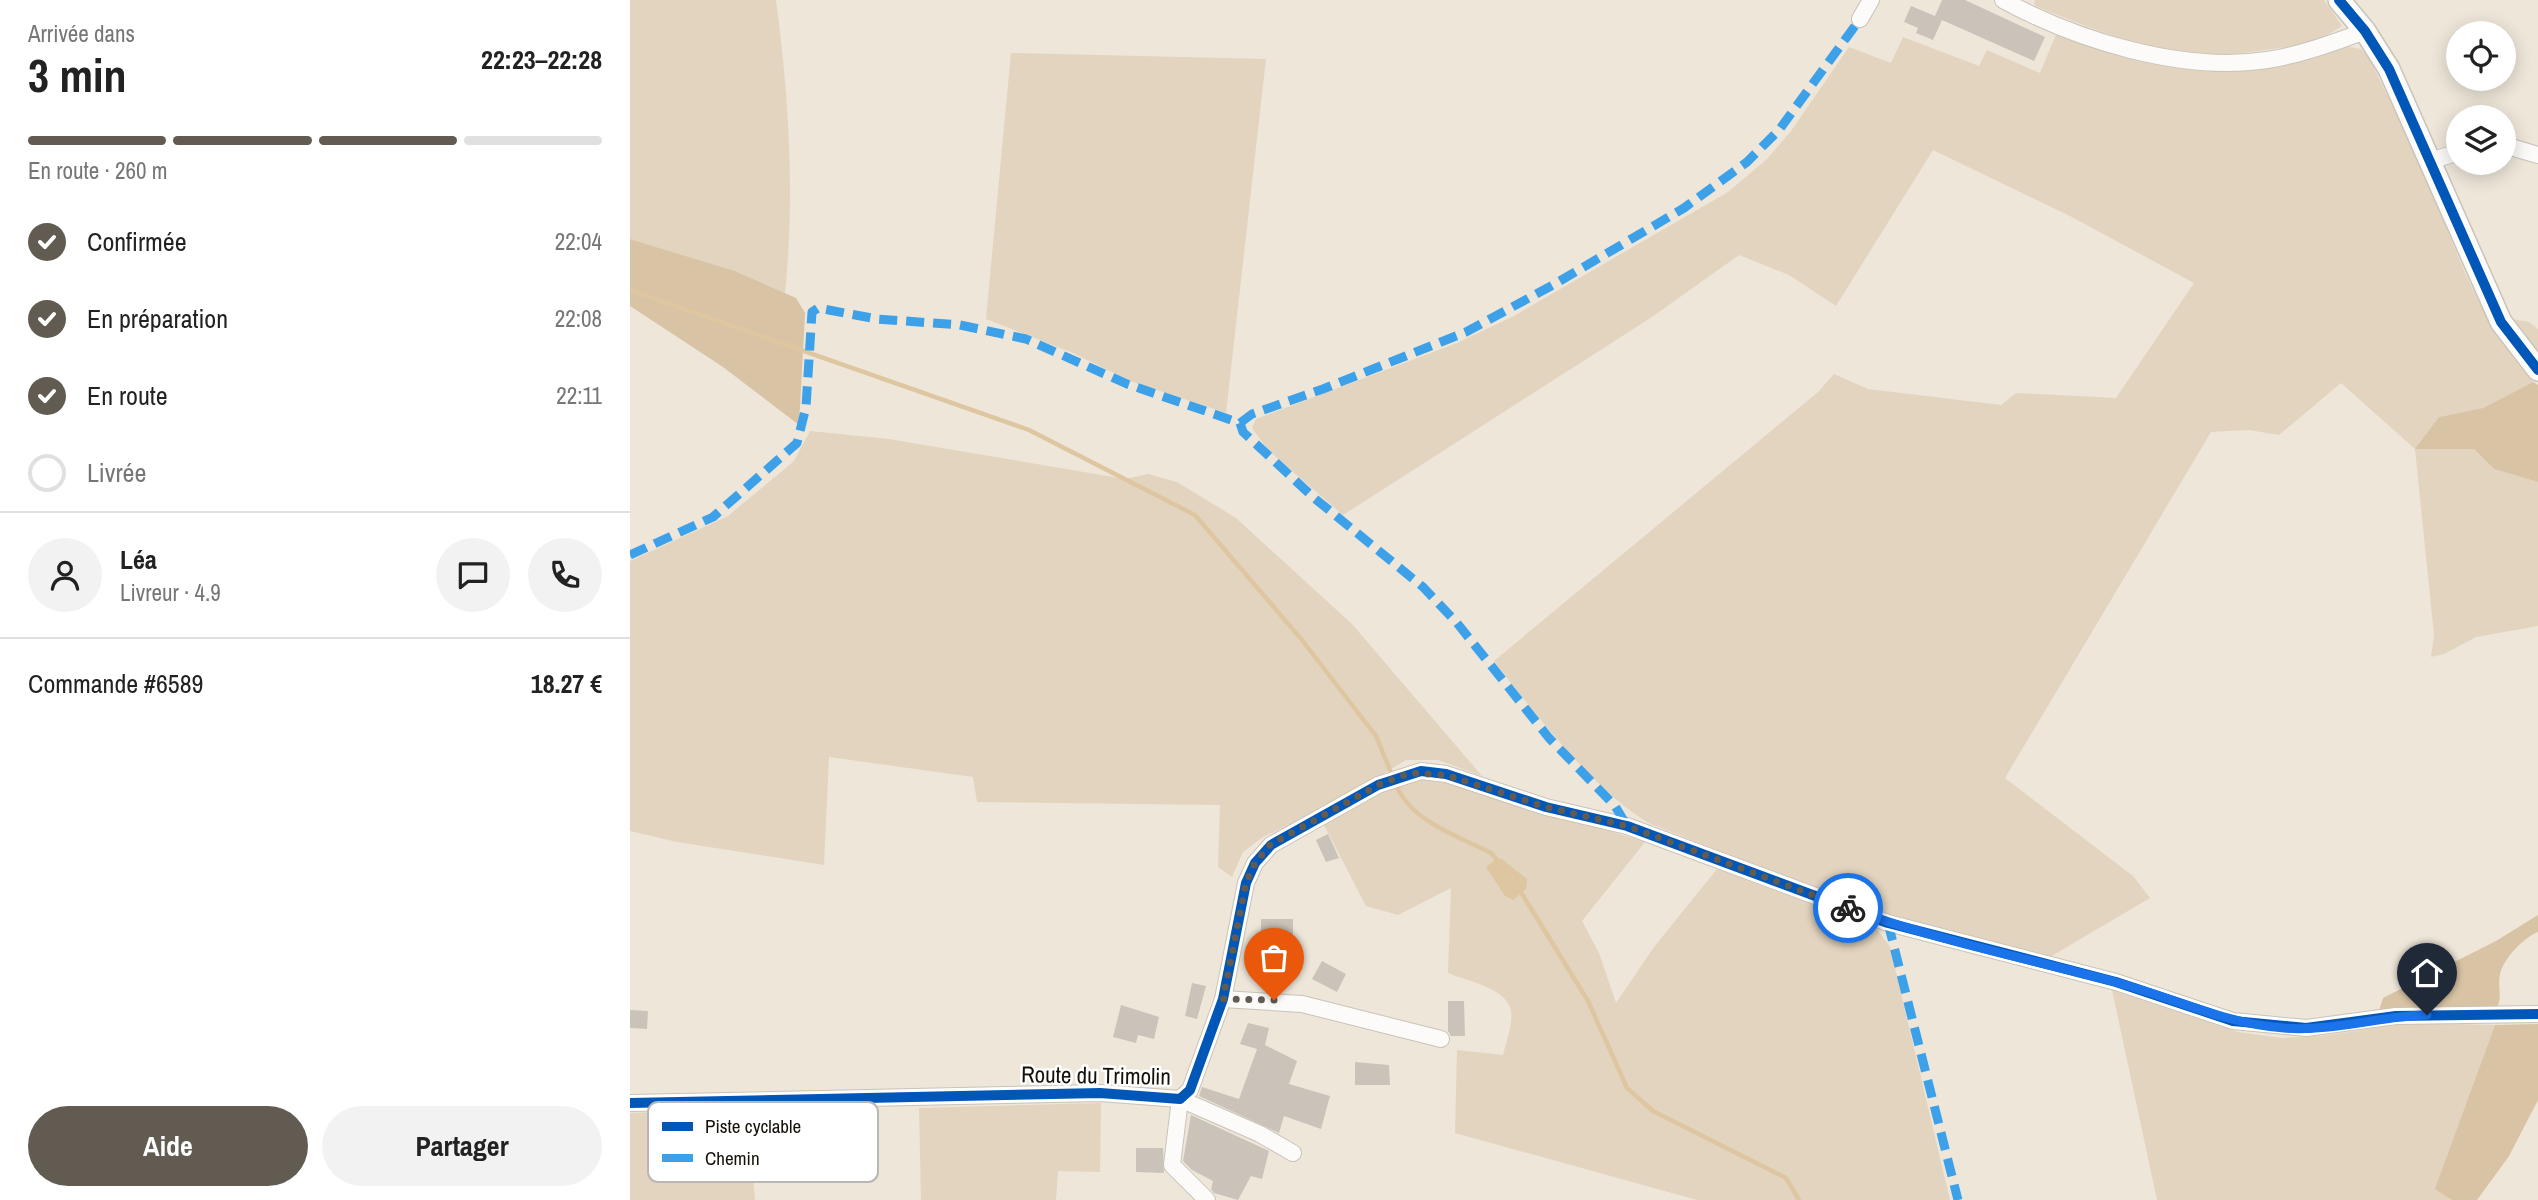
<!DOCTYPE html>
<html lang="fr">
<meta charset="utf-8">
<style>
:root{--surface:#fff;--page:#f2f2f2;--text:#222;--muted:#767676;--line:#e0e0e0;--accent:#615b51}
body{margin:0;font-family:"Archivo Narrow",sans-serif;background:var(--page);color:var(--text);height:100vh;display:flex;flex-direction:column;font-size:26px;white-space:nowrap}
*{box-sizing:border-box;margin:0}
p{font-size:23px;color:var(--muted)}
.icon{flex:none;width:38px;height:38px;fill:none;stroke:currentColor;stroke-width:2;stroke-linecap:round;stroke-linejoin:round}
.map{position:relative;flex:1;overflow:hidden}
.drawer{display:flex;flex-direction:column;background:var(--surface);width:630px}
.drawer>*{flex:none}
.tools{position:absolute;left:1816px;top:21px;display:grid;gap:14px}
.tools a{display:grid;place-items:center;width:70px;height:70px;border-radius:50%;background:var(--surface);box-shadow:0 4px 18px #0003;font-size:35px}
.pin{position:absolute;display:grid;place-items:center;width:60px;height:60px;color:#fff;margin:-72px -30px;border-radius:50% 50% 50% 0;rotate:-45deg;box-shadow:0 0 7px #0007}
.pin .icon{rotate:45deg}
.courier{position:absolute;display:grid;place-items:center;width:70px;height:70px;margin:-35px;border:5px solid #1a73e8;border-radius:50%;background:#fff;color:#222;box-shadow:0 2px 9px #0007}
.head em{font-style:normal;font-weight:700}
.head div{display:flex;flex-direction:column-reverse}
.head{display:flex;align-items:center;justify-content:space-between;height:119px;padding:0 28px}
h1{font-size:46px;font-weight:700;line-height:52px}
.bar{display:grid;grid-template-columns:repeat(4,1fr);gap:10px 7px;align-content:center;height:84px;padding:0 28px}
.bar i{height:9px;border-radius:5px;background:var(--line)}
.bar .selected{background:var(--accent)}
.bar p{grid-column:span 4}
.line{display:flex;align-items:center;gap:18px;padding:0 28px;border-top:2px solid var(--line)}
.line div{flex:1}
.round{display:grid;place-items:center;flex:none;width:74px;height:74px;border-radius:37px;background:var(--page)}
ol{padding:0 28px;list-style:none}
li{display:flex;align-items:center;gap:21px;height:77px}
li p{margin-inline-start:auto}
li .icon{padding:7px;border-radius:50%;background:var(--accent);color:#fff;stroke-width:4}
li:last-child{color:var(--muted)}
li i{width:38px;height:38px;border:4px solid var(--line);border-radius:50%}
.cta{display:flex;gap:14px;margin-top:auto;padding:14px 28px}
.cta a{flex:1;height:80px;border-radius:42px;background:var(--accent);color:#fff;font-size:28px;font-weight:700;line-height:80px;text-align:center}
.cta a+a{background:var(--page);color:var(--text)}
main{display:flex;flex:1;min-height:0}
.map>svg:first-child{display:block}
.green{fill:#e3d4bf}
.forest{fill:#d8c3a4}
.water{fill:#dec6a0}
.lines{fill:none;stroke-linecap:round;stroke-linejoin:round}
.stream{stroke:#dec6a0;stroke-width:4.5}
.building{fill:#cac3b9}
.minor-casing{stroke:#c9c3b9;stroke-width:18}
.tertiary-casing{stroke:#c9c3b9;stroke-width:24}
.minor{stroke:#fcfbf9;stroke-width:16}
.tertiary{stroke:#fcfbf9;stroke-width:21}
.quiet{stroke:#3da1e9;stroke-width:9;stroke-dasharray:18 9;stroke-linecap:butt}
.cycleway-casing{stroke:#fff;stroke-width:15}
.cycleway{stroke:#0057b8;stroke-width:10}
.done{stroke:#615b51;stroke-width:7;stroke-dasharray:0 12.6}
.route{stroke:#1a73e8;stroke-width:9}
.labels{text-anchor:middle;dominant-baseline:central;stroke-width:5;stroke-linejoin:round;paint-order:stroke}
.street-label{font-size:23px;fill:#151008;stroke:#fff}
.key{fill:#fff;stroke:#b9b7b5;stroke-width:2}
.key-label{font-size:19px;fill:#151008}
</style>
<main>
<section class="drawer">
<div class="head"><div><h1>3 min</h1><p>Arrivée dans</p></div><em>22:23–22:28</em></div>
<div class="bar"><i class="selected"></i><i class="selected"></i><i class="selected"></i><i></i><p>En route · 260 m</p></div>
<ol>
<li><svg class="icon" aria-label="check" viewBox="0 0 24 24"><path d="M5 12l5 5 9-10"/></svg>Confirmée<p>22:04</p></li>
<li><svg class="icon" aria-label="check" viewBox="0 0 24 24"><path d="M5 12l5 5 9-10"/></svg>En préparation<p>22:08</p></li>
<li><svg class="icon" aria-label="check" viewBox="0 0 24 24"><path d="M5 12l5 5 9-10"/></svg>En route<p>22:11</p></li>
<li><i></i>Livrée</li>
</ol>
<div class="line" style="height:126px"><a class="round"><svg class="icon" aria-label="person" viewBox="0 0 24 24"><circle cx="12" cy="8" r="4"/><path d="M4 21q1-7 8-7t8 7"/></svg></a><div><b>Léa</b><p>Livreur · 4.9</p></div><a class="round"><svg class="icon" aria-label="chat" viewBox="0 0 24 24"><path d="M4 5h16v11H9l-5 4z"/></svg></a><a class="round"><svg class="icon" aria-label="phone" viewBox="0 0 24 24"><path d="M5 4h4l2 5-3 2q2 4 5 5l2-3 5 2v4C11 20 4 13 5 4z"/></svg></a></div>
<div class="line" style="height:91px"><div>Commande #6589</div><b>18.27 €</b></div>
<div class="cta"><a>Aide</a><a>Partager</a></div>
</section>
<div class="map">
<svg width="1908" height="1200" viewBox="0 0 1908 1200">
<rect width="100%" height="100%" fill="#eee6d9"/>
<g class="green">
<path d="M0 0H146C159 97 165 196 155 293L105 271 0 239Z"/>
<path d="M1405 0H1694L1712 26C1691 41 1667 46 1642 49 1621 52 1599 55 1578 55 1522 53 1455 27 1404 5Z"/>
<path d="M1427 32 1495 55 1647 66 1719 47 1731 49 1740 60C1756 93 1774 127 1789 161 1823 241 1844 314 1903 382L1853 408 1809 417 1786 449H1844L1864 469 1908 482V626L1846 637 1814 654 1801 657 1804 635 1785 449 1711 383 1649 435 1619 430 1581 432 1375 778 1503 876 1520 898 1420 957 1294 927 1229 906 1021 824C966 794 903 711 864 661L1188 392 1204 374 1238 389 1371 405 1386 393 1486 398 1564 283 1440 216 1303 150 1206 306 1159 275 1109 255 1022 317 713 515 638 450 622 428 626 419 827 343 882 317 1098 192 1137 159 1161 131 1219 47 1261 63 1273 37 1349 66 1357 50 1410 73Z"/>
<path d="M381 53 636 59 596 413 500 381 443 353 356 319Z"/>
<path d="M1882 319 1899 322 1908 329V352Z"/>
<path d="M180 431 259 439 495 479 518 474 547 482 606 518 722 624 852 776 808 760H776L703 804 633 837 613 852 602 877 588 867 590 805 347 802 343 777 199 757 194 865 47 842 0 831V561L98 516 164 461Z"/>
<path d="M784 779H802L827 785 1015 842 952 921 969 953 986 1003 1024 947 1087 869 1246 928 1260 947 1320 1200H1067L825 1133 827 1050 873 1055C876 1042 883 1024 881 1012 879 988 836 981 818 973L821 888 768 915 736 906 694 825 761 787Z"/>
<path d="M1482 990 1608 1032 1651 1038 1691 1036 1781 1023 1865 1025 1806 1189 1822 1200H1527Z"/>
<path d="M471 1103 470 1172 428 1171 426 1200H291L289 1108Z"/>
<path d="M118 1109 125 1200H0V1113Z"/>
</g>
<g class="forest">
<path d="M0 239 105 271 166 298 175 313 169 425 93 367 0 306Z"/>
<path d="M1903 382 1908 385V482L1864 469 1844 449H1785L1809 417 1853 408Z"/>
<path d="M1908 915V932C1893 938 1874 958 1870 974 1867 987 1873 995 1867 1008L1748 1014 1753 998 1866 941Z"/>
<path d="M1908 1024V1100L1879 1156 1847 1200H1822L1805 1189 1865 1025Z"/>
</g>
<path class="water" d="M866 859H872L897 879 896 889 883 900 875 896 856 867Z"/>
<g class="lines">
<g class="stream">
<path d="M0 290 399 430 565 515 672 640 746 736 762 775"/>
<path d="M765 783C781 822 826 835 861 853L869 862"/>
<path d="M889 889 958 1001 997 1088 1023 1111 1156 1178 1169 1200"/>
</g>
</g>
<g class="building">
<path d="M1312 0H1335L1415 37 1404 61 1312 20 1303 40 1286 33 1288 28 1274 22 1281 6 1305 16Z"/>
<path d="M698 834 709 858 696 862 686 840Z"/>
<path d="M631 919H663V945L631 946Z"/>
<path d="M692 961 716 974 707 992 682 979Z"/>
<path d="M562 983 576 986 567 1019 555 1016Z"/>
<path d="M818 1001H834L835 1036H821L818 1031Z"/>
<path d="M491 1005 529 1017 524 1039 508 1035 506 1043 483 1037Z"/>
<path d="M0 1010 18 1011 17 1029 0 1028Z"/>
<path d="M618 1023 639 1028 635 1045 667 1061 659 1084 700 1096 691 1129 654 1116 649 1133 569 1096 572 1087 609 1099 627 1049 610 1044Z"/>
<path d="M725 1062 759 1065 760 1085H725Z"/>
<path d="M561 1115 639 1151 632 1179 621 1176 608 1200 584 1193 581 1189 583 1181 562 1170 553 1161Z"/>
<path d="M506 1148H533L534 1173 506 1172Z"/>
</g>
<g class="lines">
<defs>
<g id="minor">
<path d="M1373 0C1446 40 1552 73 1637 60 1670 55 1703 43 1735 31"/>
<path d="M1230 19 1241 0"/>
<path d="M1874 145 1908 155"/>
<path d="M1800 161 1829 152"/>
<path d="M593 999 672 1004 811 1039"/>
<path d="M0 1103 470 1093 550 1099 560 1090 593 999 616 883 625 863 641 845 748 785 791 771 816 774 916 807 997 826 1258 923 1486 982 1603 1021 1676 1028 1766 1016 1908 1014"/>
<path d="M577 1200 542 1165 550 1099 630 1134 663 1153"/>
</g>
<path id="tertiary" d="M1709 0 1735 31 1759 69 1871 322 1908 370"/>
</defs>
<use href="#minor" class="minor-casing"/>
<use href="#tertiary" class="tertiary-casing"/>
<use href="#minor" class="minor"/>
<use href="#tertiary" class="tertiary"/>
<g class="quiet">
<path d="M610 423 622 414 693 389 836 332 923 285 1054 208 1117 162 1149 130 1230 19"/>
<path d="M610 423 613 432 683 497 793 587 827 623 919 738 985 806 997 826"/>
<path d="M0 555 83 517 167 443 176 407 182 312 188 308 247 319 330 325 396 339 497 384 610 423"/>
<path d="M1258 923 1328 1200"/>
</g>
<defs>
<g id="cycleway">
<path d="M1709 0 1735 31 1759 69 1871 322 1908 370"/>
<path d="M0 1103 470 1093 550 1099 560 1090 593 999 616 883 625 863 641 845 748 785 791 771 816 774 916 807 997 826 1258 923 1486 982 1603 1021 1676 1028 1766 1016 1908 1014"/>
</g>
</defs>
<use href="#cycleway" class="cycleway-casing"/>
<use href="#cycleway" class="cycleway"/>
</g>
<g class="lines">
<path class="done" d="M644 1000 593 999 616 883 625 863 640 845 748 785 780 773 816 775 916 807 997 826 1218 908"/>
<path class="route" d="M1218 908C1305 940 1395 958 1485 982 1542 997 1594 1024 1654 1028 1702 1032 1750 1016 1797 1015"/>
</g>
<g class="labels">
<g class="street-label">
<text transform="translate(466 1075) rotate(1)">Route du Trimolin</text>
</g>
</g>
<rect x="18" y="1102" width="230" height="80" rx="10" class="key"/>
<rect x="32" y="1122" width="31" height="9" fill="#0057b8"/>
<rect x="32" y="1154" width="31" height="8" fill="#3da1e9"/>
<g class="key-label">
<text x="75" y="1133">Piste cyclable</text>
<text x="75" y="1165">Chemin</text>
</g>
</svg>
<div class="tools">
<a><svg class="icon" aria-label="locate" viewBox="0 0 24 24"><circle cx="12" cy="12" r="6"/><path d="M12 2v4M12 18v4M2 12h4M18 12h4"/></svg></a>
<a><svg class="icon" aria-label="layers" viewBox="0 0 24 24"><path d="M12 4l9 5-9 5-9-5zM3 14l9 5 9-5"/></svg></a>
</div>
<div class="pin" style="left:644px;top:1000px;background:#ea580c"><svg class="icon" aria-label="bag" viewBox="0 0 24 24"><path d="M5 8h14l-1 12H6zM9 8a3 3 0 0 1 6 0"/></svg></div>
<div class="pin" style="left:1797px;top:1015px;background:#1f2937"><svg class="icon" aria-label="home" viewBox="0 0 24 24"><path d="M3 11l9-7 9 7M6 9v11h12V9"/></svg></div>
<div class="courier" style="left:1218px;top:908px"><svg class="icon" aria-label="bike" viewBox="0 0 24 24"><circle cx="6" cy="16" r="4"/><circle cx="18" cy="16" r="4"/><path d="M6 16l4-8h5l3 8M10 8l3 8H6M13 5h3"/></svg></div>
</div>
</main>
